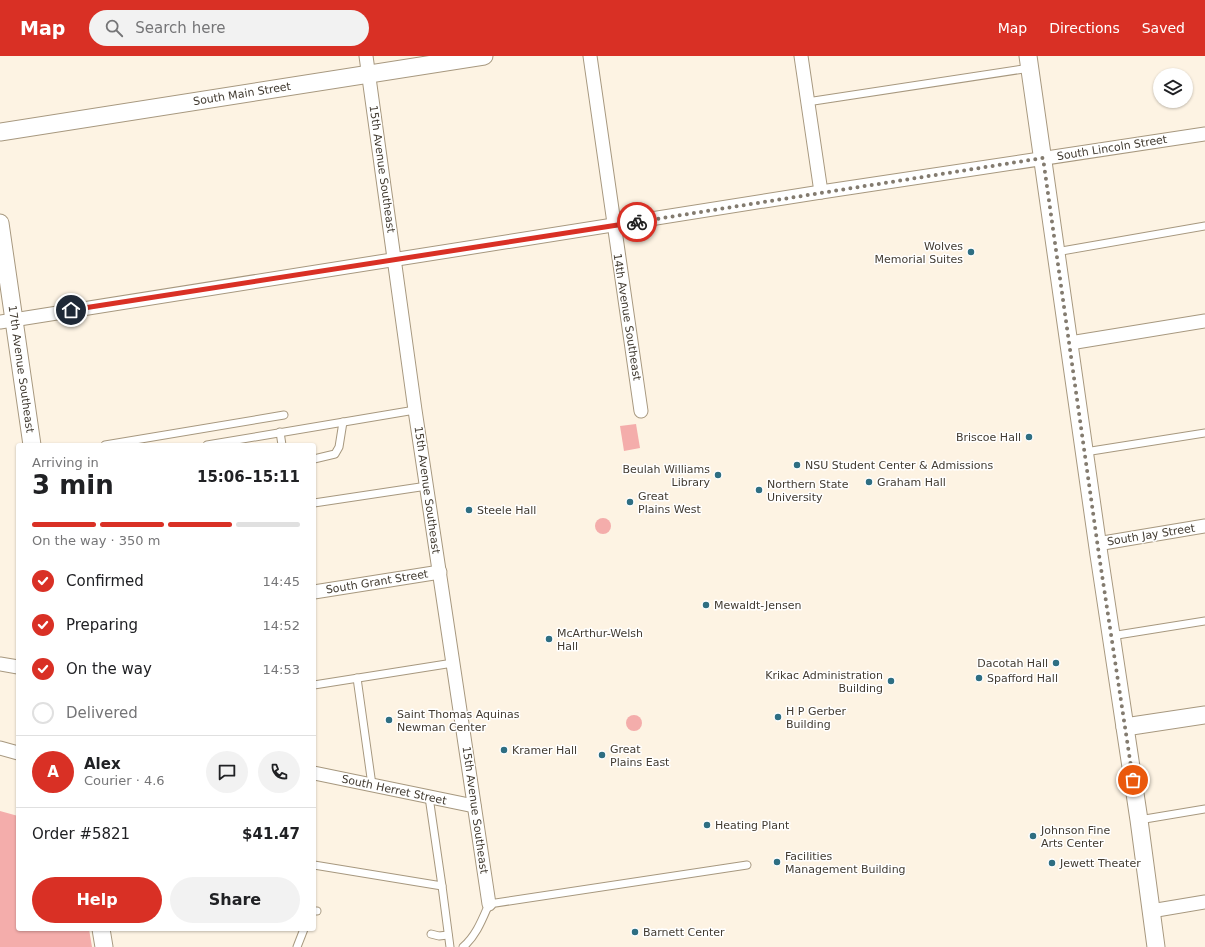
<!DOCTYPE html>
<meta charset="utf-8">
<style>
:root{--surface:#fff;--page:#f2f2f2;--text:#202124;--muted:#757577;--line:#e0e0e0;--accent:#d93025}
body{margin:0;font-family:"DejaVu Sans",sans-serif;background:var(--page);color:var(--text);height:100vh;display:flex;flex-direction:column;font-size:15px;white-space:nowrap}
*{box-sizing:border-box;margin:0}
p{font-size:13px;color:var(--muted)}
.icon{flex:none;width:22px;height:22px;fill:none;stroke:currentColor;stroke-width:2;stroke-linecap:round;stroke-linejoin:round}
.map{position:relative;flex:1;overflow:hidden}
.drawer{position:absolute;left:16px;top:387px;width:300px;height:488px;display:flex;flex-direction:column;background:var(--surface);border-radius:4px;box-shadow:0 1px 3px #0004}
.drawer>*{flex:none}
.tools{position:absolute;left:1153px;top:12px;display:grid;gap:8px}
.tools a{display:grid;place-items:center;width:40px;height:40px;border-radius:50%;background:var(--surface);box-shadow:0 1px 3px #0004;font-size:20px}
.pin{position:absolute;display:grid;place-items:center;width:34px;height:34px;color:#fff;margin:-17px;border:2px solid #fff;border-radius:50%;box-shadow:0 1px 4px #0007}
.courier{position:absolute;display:grid;place-items:center;width:40px;height:40px;margin:-20px;border:3px solid #d93025;border-radius:50%;background:#fff;color:#222;box-shadow:0 1px 5px #0007}
.headline em{font-style:normal;font-weight:800}
.headline div{display:flex;flex-direction:column-reverse}
.headline{display:flex;align-items:center;justify-content:space-between;height:68px;padding:0 16px}
h1{font-size:26px;font-weight:800;line-height:30px}
.bar{display:grid;grid-template-columns:repeat(4,1fr);gap:6px 4px;align-content:center;height:48px;padding:0 16px}
.bar i{height:5px;border-radius:3px;background:var(--line)}
.bar .active{background:var(--accent)}
.bar p{grid-column:span 4}
.line{display:flex;align-items:center;gap:10px;padding:0 16px;border-top:1px solid var(--line)}
.line div{flex:1}
.round{display:grid;place-items:center;flex:none;width:42px;height:42px;border-radius:21px;background:var(--page)}
ol{padding:0 16px;list-style:none}
li{display:flex;align-items:center;gap:12px;height:44px}
li p{margin-inline-start:auto}
li .icon{padding:4px;border-radius:50%;background:var(--accent);color:#fff;stroke-width:4}
li:last-child{color:var(--muted)}
li i{width:22px;height:22px;border:2px solid var(--line);border-radius:50%}
.cta{display:flex;gap:8px;margin-top:auto;padding:8px 16px}
.cta a{flex:1;height:46px;border-radius:24px;background:var(--accent);color:#fff;font-size:16px;font-weight:800;line-height:46px;text-align:center}
.cta a+a{background:var(--page);color:var(--text)}
header{display:flex;align-items:center;gap:24px;box-sizing:border-box;height:56px;padding:0 20px;background:var(--accent);color:#fff}
header strong{font-size:19px}
nav{display:flex;gap:22px;margin-inline-start:auto;font-size:14px}
.search{width:280px;height:36px;background:var(--page);display:flex;align-items:center;gap:10px;box-sizing:border-box;padding:0 14px;border-radius:22px;color:var(--muted);font-size:15px}
.map>svg:first-child{display:block}
.green{fill:#f4adab}
.lines{fill:none;stroke-linecap:round;stroke-linejoin:round}
.service-casing{stroke:#a7987f;stroke-width:9}
.minor-casing{stroke:#a7987f;stroke-width:15}
.tertiary-casing{stroke:#a7987f;stroke-width:19}
.service{stroke:#fff;stroke-width:7}
.minor{stroke:#fff;stroke-width:13}
.tertiary{stroke:#fff;stroke-width:17}
.done{stroke:#837b6f;stroke-width:4;stroke-dasharray:0 7.2}
.route{stroke:#d93025;stroke-width:5}
.poi-dot{fill:#2e6e82;stroke:#fff;stroke-width:1.5}
.labels{text-anchor:middle;dominant-baseline:central;stroke-width:3;stroke-linejoin:round;paint-order:stroke}
.street-label{font-size:11px;fill:#423b31;stroke:#fff}
.poi-label{font-size:11px;fill:#423b31;stroke:#fff;text-anchor:start}
</style>
<header>
<strong>Map</strong>
<div class="search"><svg class="icon" aria-label="search" viewBox="0 0 24 24"><circle cx="10" cy="10" r="6"/><path d="M15 15l6 6"/></svg>Search here</div>
<nav><a>Map</a><a>Directions</a><a>Saved</a></nav>
</header>
<div class="map">
<svg width="1205" height="891" viewBox="0 0 1205 891">
<rect width="100%" height="100%" fill="#fdf3e3"/>
<g class="green">
<path d="M636 368 640 392 624 395 620 370Z"/>
<circle cx="603" cy="470" r="8"/>
<circle cx="634" cy="667" r="8"/>
<path d="M0 755 18 760V873H89L92 891H0Z"/>
</g>
<g class="lines">
<defs>
<g id="service">
<path d="M807 46 1030 12"/>
<path d="M1056 196 1205 170"/>
<path d="M280 376 282 389"/>
<path d="M105 389 284 359"/>
<path d="M207 389 415 354"/>
<path d="M1085 396 1205 377"/>
<path d="M314 403 335 398 339 391 343 366"/>
<path d="M314 447 427 430"/>
<path d="M1111 580 1205 565"/>
<path d="M357 622 372 729"/>
<path d="M314 629 453 607"/>
<path d="M1139 764 1205 753"/>
<path d="M314 809 442 830 429 741"/>
<path d="M442 830 450 891"/>
<path d="M314 855H317"/>
<path d="M431 878 439 880 448 879"/>
<path d="M297 891 304 873"/>
<path d="M463 891C476 880 482 864 489 848L747 809"/>
</g>
<g id="minor">
<path d="M366 0 415 354 489 848"/>
<path d="M590 0 641 355"/>
<path d="M801 0 821 136"/>
<path d="M0 266 821 136 1205 78"/>
<path d="M1070 287 1205 265"/>
<path d="M1097 488 1205 470"/>
<path d="M314 536 440 516"/>
<path d="M0 608 18 611"/>
<path d="M0 692 18 697"/>
<path d="M314 717 474 750"/>
<path d="M1151 855 1205 846"/>
</g>
<g id="tertiary">
<path d="M1028 0 1099 499 1139 764 1156 891"/>
<path d="M0 76 484 0"/>
<path d="M0 167 32 389"/>
<path d="M1125 671 1205 659"/>
<path d="M101 873 104 891"/>
</g>
</defs>
<use href="#service" class="service-casing"/>
<use href="#minor" class="minor-casing"/>
<use href="#tertiary" class="tertiary-casing"/>
<use href="#service" class="service"/>
<use href="#minor" class="minor"/>
<use href="#tertiary" class="tertiary"/>
</g>
<g class="lines">
<path class="done" d="M637 166 1043 102 1099 499 1133 724"/>
<path class="route" d="M71 254 637 166"/>
</g>
<g class="poi-dot">
<circle cx="971" cy="196" r="4"/>
<circle cx="1029" cy="381" r="4"/>
<circle cx="797" cy="409" r="4"/>
<circle cx="718" cy="419" r="4"/>
<circle cx="869" cy="426" r="4"/>
<circle cx="759" cy="434" r="4"/>
<circle cx="630" cy="446" r="4"/>
<circle cx="469" cy="454" r="4"/>
<circle cx="706" cy="549" r="4"/>
<circle cx="549" cy="583" r="4"/>
<circle cx="1056" cy="607" r="4"/>
<circle cx="979" cy="622" r="4"/>
<circle cx="891" cy="625" r="4"/>
<circle cx="778" cy="661" r="4"/>
<circle cx="389" cy="664" r="4"/>
<circle cx="504" cy="694" r="4"/>
<circle cx="602" cy="699" r="4"/>
<circle cx="707" cy="769" r="4"/>
<circle cx="1033" cy="780" r="4"/>
<circle cx="777" cy="806" r="4"/>
<circle cx="1052" cy="807" r="4"/>
<circle cx="635" cy="876" r="4"/>
</g>
<g class="labels">
<g class="street-label">
<text transform="translate(242 38) rotate(-9)">South Main Street</text>
<text transform="translate(1112 92) rotate(-9)">South Lincoln Street</text>
<text transform="translate(382 113) rotate(82)">15th Avenue Southeast</text>
<text transform="translate(627 261) rotate(81)">14th Avenue Southeast</text>
<text transform="translate(21 313) rotate(82)">17th Avenue Southeast</text>
<text transform="translate(427 434) rotate(82)">15th Avenue Southeast</text>
<text transform="translate(1151 479) rotate(-9)">South Jay Street</text>
<text transform="translate(377 526) rotate(-9)">South Grant Street</text>
<text transform="translate(394 734) rotate(12)">South Herret Street</text>
<text transform="translate(475 754) rotate(82)">15th Avenue Southeast</text>
</g>
<g class="poi-label">
<text x="963" y="190" text-anchor="end">Wolves<tspan x="963" dy="13">Memorial Suites</tspan></text>
<text x="1021" y="381" text-anchor="end">Briscoe Hall</text>
<text x="805" y="409">NSU Student Center &amp; Admissions</text>
<text x="710" y="413" text-anchor="end">Beulah Williams<tspan x="710" dy="13">Library</tspan></text>
<text x="877" y="426">Graham Hall</text>
<text x="767" y="428">Northern State<tspan x="767" dy="13">University</tspan></text>
<text x="638" y="440">Great<tspan x="638" dy="13">Plains West</tspan></text>
<text x="477" y="454">Steele Hall</text>
<text x="714" y="549">Mewaldt-Jensen</text>
<text x="557" y="577">McArthur-Welsh<tspan x="557" dy="13">Hall</tspan></text>
<text x="1048" y="607" text-anchor="end">Dacotah Hall</text>
<text x="883" y="619" text-anchor="end">Krikac Administration<tspan x="883" dy="13">Building</tspan></text>
<text x="987" y="622">Spafford Hall</text>
<text x="786" y="655">H P Gerber<tspan x="786" dy="13">Building</tspan></text>
<text x="397" y="658">Saint Thomas Aquinas<tspan x="397" dy="13">Newman Center</tspan></text>
<text x="610" y="693">Great<tspan x="610" dy="13">Plains East</tspan></text>
<text x="512" y="694">Kramer Hall</text>
<text x="715" y="769">Heating Plant</text>
<text x="1041" y="774">Johnson Fine<tspan x="1041" dy="13">Arts Center</tspan></text>
<text x="785" y="800">Facilities<tspan x="785" dy="13">Management Building</tspan></text>
<text x="1060" y="807">Jewett Theater</text>
<text x="643" y="876">Barnett Center</text>
</g>
</g>
</svg>
<div class="tools">
<a><svg class="icon" aria-label="layers" viewBox="0 0 24 24"><path d="M12 4l9 5-9 5-9-5zM3 14l9 5 9-5"/></svg></a>
</div>
<div class="pin" style="left:1133px;top:724px;background:#ea580c"><svg class="icon" aria-label="bag" viewBox="0 0 24 24"><path d="M5 8h14l-1 12H6zM9 8a3 3 0 0 1 6 0"/></svg></div>
<div class="pin" style="left:71px;top:254px;background:#1f2937"><svg class="icon" aria-label="home" viewBox="0 0 24 24"><path d="M3 11l9-7 9 7M6 9v11h12V9"/></svg></div>
<div class="courier" style="left:637px;top:166px"><svg class="icon" aria-label="bike" viewBox="0 0 24 24"><circle cx="6" cy="16" r="4"/><circle cx="18" cy="16" r="4"/><path d="M6 16l4-8h5l3 8M10 8l3 8H6M13 5h3"/></svg></div>
<section class="drawer">
<div class="headline"><div><h1>3 min</h1><p>Arriving in</p></div><em>15:06–15:11</em></div>
<div class="bar"><i class="active"></i><i class="active"></i><i class="active"></i><i></i><p>On the way · 350 m</p></div>
<ol>
<li><svg class="icon" aria-label="check" viewBox="0 0 24 24"><path d="M5 12l5 5 9-10"/></svg>Confirmed<p>14:45</p></li>
<li><svg class="icon" aria-label="check" viewBox="0 0 24 24"><path d="M5 12l5 5 9-10"/></svg>Preparing<p>14:52</p></li>
<li><svg class="icon" aria-label="check" viewBox="0 0 24 24"><path d="M5 12l5 5 9-10"/></svg>On the way<p>14:53</p></li>
<li><i></i>Delivered</li>
</ol>
<div class="line" style="height:72px"><b class="round" style="background:var(--accent);color:#fff">A</b><div><b>Alex</b><p>Courier · 4.6</p></div><a class="round"><svg class="icon" aria-label="chat" viewBox="0 0 24 24"><path d="M4 5h16v11H9l-5 4z"/></svg></a><a class="round"><svg class="icon" aria-label="phone" viewBox="0 0 24 24"><path d="M5 4h4l2 5-3 2q2 4 5 5l2-3 5 2v4C11 20 4 13 5 4z"/></svg></a></div>
<div class="line" style="height:52px"><div>Order #5821</div><b>$41.47</b></div>
<div class="cta"><a>Help</a><a>Share</a></div>
</section>
</div>
